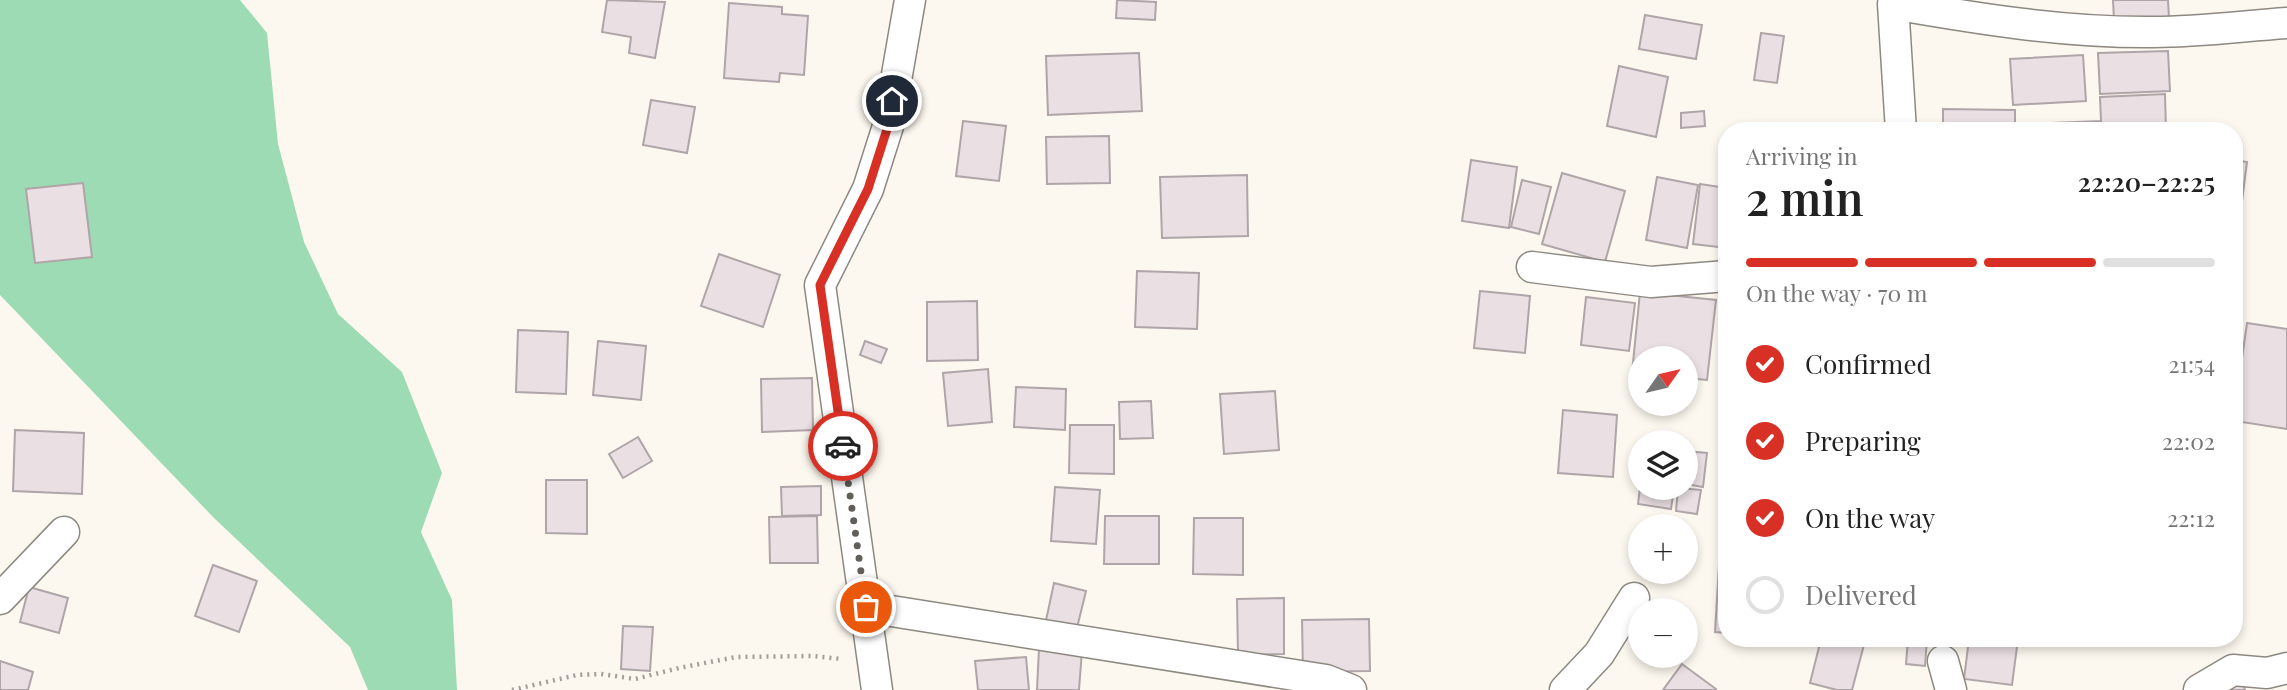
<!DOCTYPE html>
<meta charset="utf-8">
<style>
:root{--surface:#fff;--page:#f2f2f2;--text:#222;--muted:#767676;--line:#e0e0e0;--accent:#d93025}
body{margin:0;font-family:"Playfair Display",serif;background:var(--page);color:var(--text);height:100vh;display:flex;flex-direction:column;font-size:26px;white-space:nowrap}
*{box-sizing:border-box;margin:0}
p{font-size:23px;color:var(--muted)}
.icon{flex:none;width:38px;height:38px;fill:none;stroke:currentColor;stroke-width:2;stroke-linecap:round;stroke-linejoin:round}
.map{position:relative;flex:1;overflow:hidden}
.panel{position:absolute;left:1718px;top:122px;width:525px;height:525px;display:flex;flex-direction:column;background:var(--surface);border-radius:28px;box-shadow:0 4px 10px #0003}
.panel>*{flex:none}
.needle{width:46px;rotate:56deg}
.buttons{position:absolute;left:1628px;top:346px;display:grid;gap:14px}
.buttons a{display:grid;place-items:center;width:70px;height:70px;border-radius:50%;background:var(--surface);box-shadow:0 4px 10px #0003;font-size:35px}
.pin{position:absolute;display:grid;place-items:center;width:60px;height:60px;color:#fff;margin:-30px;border:4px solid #fff;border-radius:50%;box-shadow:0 2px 7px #0007}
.courier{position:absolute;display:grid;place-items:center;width:70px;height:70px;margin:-35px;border:5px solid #d93025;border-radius:50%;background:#fff;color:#222;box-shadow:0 2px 9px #0007}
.overview em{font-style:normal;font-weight:600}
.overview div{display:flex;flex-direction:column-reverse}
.overview{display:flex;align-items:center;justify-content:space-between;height:119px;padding:0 28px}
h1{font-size:46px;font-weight:600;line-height:52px}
.bar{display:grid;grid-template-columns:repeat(4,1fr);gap:10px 7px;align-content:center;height:84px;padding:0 28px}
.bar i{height:9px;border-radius:5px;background:var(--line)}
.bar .selected{background:var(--accent)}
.bar p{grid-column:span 4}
ol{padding:0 28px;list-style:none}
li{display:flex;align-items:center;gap:21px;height:77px}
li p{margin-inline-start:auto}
li .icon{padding:7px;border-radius:50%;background:var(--accent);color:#fff;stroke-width:4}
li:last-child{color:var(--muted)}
li i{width:38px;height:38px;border:4px solid var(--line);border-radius:50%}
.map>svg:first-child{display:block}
.green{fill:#9ddbb4}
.building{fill:#eadfe2;stroke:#afa5a8;stroke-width:2}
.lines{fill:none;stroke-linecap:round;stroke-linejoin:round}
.street-casing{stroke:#8d8981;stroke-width:33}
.path{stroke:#a29e97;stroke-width:4.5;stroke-dasharray:2 5;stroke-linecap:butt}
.street{stroke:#fff;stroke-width:30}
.done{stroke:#625f5a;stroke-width:7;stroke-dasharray:0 12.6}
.route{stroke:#d93025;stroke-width:9}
</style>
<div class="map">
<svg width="2287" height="690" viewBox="0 0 2287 690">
<rect width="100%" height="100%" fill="#fdf8ef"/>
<path class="green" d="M0 0H240L267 33 278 144 304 242 338 314 402 372 442 473 421 532 452 600 457 690H368L350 647 214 518 0 295Z"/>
<g class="building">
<path d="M607 0 665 2 655 58 629 53 631 37 602 32Z"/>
<path d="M1117 0 1156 2 1155 20 1116 18Z"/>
<path d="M2113 0H2168L2169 18 2114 20Z"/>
<path d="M729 3 782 7V14L808 16 804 75 780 73 779 82 724 78Z"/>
<path d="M1645 15 1702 25 1696 59 1639 49Z"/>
<path d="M1761 33 1784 36 1777 83 1754 80Z"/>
<path d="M2168 51 2170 91 2100 94 2098 53Z"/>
<path d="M1139 53 1142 111 1048 115 1046 56Z"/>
<path d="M2083 55 2086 101 2013 105 2010 59Z"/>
<path d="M1619 66 1668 77 1656 137 1607 126Z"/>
<path d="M2165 94 2166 131H2026L2025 124 2101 121 2100 97Z"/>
<path d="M651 100 695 107 687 153 643 145Z"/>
<path d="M1943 109 2015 110V131H1943Z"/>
<path d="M1704 111 1705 126 1681 128V113Z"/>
<path d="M963 121 1006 126 999 181 956 176Z"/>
<path d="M1770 123 1771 131H1756V125Z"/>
<path d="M1109 136 1110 183 1047 184 1046 137Z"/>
<path d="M1471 160 1517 167 1509 228 1462 221Z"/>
<path d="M2235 160 2247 162 2239 225 2235 224Z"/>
<path d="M1562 173 1625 191 1605 262 1542 244Z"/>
<path d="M1247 175 1248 236 1162 238 1160 177Z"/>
<path d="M1657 177 1698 185 1687 248 1646 240Z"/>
<path d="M1522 180 1551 187 1539 234 1511 227Z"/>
<path d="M83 183 92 257 35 263 26 189Z"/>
<path d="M1700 184 1727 188V248L1693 244Z"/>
<path d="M719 254 780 275 763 327 701 306Z"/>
<path d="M1137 271 1199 273 1197 329 1135 327Z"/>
<path d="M1480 291 1530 296 1525 353 1474 348Z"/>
<path d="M1640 292 1716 300 1707 380 1685 378V359H1640V373H1632Z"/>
<path d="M1586 297 1635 303 1629 351 1581 345Z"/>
<path d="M977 301 978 360 927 361V302Z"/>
<path d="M2247 323 2287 329V429L2235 421V407Z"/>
<path d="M518 330 568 332 566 394 516 392Z"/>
<path d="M598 341 646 346 641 400 593 395Z"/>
<path d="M865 341 887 349 881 363 860 355Z"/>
<path d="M988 369 992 422 948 426 943 373Z"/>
<path d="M812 378 813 430 762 432 761 379Z"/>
<path d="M1016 387 1066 389 1065 430 1014 427Z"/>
<path d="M1275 391 1279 450 1224 454 1220 394Z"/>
<path d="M1151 401 1153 438 1120 439 1119 402Z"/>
<path d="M1563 410 1617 415 1613 477 1558 473Z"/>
<path d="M1070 425H1114V474L1069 473Z"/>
<path d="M15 430 84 433 82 494 13 491Z"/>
<path d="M638 437 652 461 623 478 609 454Z"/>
<path d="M1685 451 1707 453 1703 487 1685 484Z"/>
<path d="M546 480H587V534L546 533Z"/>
<path d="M821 486V515L782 516 781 487Z"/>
<path d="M1055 487 1100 490 1096 544 1051 541Z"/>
<path d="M1640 488H1674L1671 509 1638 504Z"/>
<path d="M1678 488 1701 490 1697 514 1676 511Z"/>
<path d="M817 516 818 563H770L769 517Z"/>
<path d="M1105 516H1159V564H1104Z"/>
<path d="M1194 518H1243V575L1193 574Z"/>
<path d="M213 565 257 581 239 632 195 616Z"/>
<path d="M1719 565 1727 566V633L1715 632Z"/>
<path d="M1054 583 1086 591 1076 632 1045 625Z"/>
<path d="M29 587 68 598 59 633 20 622Z"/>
<path d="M1284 598V654L1238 655 1237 599Z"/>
<path d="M1369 619 1370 671 1303 672 1302 620Z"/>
<path d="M623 626 653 627 650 671 621 669Z"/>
<path d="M1821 639 1865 641 1852 690H1837L1810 683Z"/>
<path d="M1908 639H1927L1925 666 1906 664Z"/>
<path d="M1969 639H2018L2012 685 1964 679Z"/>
<path d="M1039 648 1082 650 1079 690H1037Z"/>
<path d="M1026 657 1029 690H978L975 661Z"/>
<path d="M0 661 33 672 28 690H0Z"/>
<path d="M1682 664 1716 689 1715 690H1663Z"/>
<path d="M2242 680 2245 690H2209Z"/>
</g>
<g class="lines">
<defs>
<g id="street">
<path d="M1901 131 1893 4C1979 19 2066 33 2154 32 2198 32 2243 26 2287 23"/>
<path d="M1532 267 1651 282 1727 276"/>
<path d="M0 599 64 532"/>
<path d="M866 607 1326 680 1351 690"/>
<path d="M1943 661 1951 690"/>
<path d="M877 690 820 285 868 189 888 126 910 0"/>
<path d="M1565 690 1599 654 1634 598"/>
<path d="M2199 690 2233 670 2267 673 2287 668"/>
</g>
</defs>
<use href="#street" class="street-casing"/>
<path class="path" d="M512 690 577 675 601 674 635 679 679 668 736 657 812 656 842 659"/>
<use href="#street" class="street"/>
</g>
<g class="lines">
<path class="done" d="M843 446 866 607"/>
<path class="route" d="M843 446 820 285 868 189 888 126 892 101"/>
</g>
</svg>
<div class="buttons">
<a><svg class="needle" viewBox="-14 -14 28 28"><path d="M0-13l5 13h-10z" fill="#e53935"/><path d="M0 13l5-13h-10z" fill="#767676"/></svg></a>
<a><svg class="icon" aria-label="layers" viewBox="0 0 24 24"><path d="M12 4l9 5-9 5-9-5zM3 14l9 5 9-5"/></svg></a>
<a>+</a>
<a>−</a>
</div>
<div class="pin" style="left:866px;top:607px;background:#ea580c"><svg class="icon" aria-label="bag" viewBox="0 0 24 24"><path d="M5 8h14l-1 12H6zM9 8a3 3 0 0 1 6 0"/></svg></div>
<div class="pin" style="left:892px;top:101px;background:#1f2937"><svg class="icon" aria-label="home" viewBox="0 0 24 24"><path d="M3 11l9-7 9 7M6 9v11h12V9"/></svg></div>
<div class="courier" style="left:843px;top:446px"><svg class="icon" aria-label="car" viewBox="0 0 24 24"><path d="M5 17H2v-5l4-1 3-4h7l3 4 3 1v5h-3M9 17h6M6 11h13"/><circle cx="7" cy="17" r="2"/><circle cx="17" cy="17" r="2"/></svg></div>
<section class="panel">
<div class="overview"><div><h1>2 min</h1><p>Arriving in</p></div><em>22:20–22:25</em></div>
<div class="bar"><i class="selected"></i><i class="selected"></i><i class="selected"></i><i></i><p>On the way · 70 m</p></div>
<ol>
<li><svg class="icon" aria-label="check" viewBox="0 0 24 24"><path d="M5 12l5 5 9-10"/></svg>Confirmed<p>21:54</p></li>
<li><svg class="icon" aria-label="check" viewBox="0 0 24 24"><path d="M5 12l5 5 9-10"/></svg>Preparing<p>22:02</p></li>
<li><svg class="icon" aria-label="check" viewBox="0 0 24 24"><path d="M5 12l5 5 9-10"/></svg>On the way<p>22:12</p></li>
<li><i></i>Delivered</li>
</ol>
</section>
</div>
